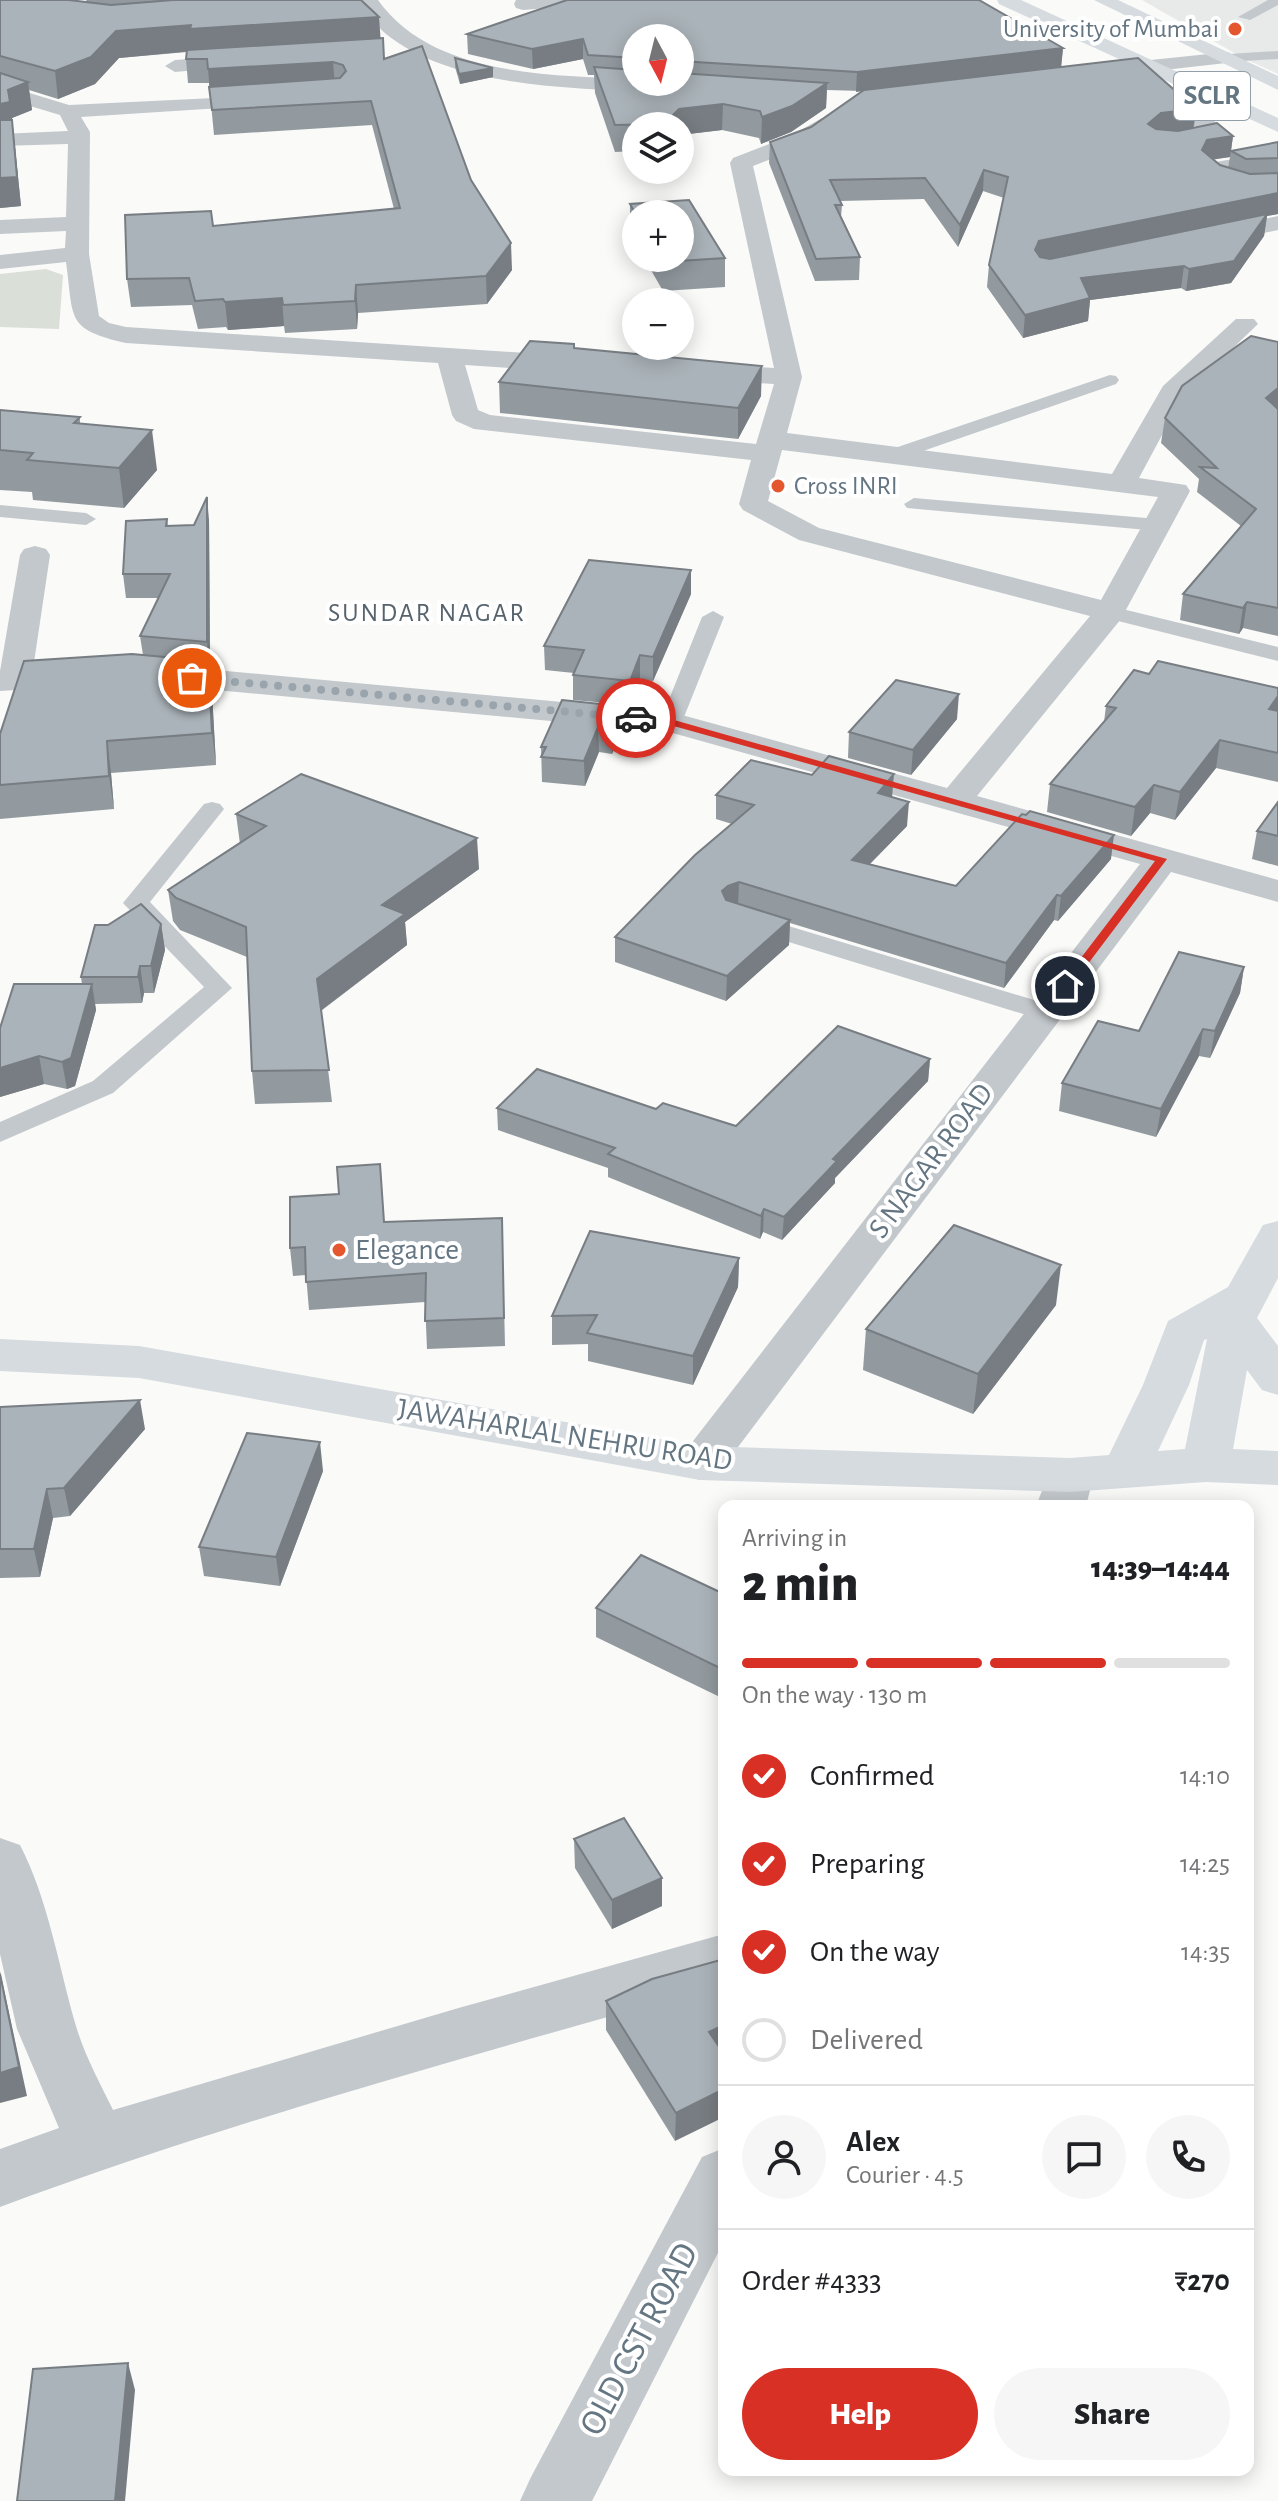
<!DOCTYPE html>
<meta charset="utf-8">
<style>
:root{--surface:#fff;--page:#f6f6f6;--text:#202124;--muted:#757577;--line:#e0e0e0;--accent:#d93025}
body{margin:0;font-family:"Alegreya Sans",sans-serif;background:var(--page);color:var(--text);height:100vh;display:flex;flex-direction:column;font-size:30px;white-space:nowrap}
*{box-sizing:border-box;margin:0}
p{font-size:26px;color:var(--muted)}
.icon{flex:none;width:44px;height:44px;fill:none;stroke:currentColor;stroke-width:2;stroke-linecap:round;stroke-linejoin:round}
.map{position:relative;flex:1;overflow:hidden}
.sheet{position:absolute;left:718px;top:1500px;width:536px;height:976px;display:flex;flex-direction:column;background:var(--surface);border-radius:16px;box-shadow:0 4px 20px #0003}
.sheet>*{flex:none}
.needle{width:52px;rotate:173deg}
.controls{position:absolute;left:622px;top:24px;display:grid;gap:16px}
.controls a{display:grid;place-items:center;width:72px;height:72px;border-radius:50%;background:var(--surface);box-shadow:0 4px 20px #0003;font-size:40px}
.pin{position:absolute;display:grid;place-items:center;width:68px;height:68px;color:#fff;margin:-34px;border:4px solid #fff;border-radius:50%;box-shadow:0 2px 8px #0007}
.courier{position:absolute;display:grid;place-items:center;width:80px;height:80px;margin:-40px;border:6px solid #d93025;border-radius:50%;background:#fff;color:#222;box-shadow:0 2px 10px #0007}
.overview em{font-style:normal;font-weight:800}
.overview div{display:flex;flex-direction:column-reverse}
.overview{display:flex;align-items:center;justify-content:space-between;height:136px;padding:0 24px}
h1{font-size:52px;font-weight:800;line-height:60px}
.bar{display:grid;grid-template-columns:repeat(4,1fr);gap:12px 8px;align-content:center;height:96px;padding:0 24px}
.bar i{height:10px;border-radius:6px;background:var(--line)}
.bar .selected{background:var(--accent)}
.bar p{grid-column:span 4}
.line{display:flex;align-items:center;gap:20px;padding:0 24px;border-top:2px solid var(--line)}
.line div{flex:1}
.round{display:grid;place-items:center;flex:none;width:84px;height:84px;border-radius:42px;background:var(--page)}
ol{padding:0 24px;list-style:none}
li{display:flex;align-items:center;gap:24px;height:88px}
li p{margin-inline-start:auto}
li .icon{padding:8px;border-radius:50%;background:var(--accent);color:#fff;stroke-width:4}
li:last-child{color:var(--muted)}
li i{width:44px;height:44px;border:4px solid var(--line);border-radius:50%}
.cta{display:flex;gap:16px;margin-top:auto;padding:16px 24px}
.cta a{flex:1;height:92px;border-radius:48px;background:var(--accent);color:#fff;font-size:32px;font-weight:800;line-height:92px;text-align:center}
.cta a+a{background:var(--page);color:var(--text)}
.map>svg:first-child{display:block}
.built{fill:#e8e9e9}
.green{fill:#dadfd7}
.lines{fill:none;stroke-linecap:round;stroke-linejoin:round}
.lane{fill:#c3c8cc;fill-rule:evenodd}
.street{fill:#c3c8cc;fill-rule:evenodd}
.secondary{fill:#d6dbdf;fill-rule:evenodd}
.highway{fill:#d6dbdf;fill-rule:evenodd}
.wall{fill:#929a9f;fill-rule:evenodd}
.shaded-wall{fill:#777d82}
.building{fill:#aab3b9;stroke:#777d82;stroke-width:2}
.route{fill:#d93025}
.done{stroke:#99a4ac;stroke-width:8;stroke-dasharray:0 14.4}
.poi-dot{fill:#e4572e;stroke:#fff;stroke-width:3}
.labels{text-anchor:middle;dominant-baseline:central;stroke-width:8;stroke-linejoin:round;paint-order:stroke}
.far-poi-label{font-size:26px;fill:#657683;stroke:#fff;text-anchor:end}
.far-neighbourhood-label{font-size:26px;letter-spacing:2px;fill:#57646e;stroke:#fff}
.shield{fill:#fff;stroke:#939fa8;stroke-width:2}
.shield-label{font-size:28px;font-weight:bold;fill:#657683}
.street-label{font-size:30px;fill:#657683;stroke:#fff}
.poi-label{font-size:30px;fill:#657683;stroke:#fff;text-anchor:start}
.near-street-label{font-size:36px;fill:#657683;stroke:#fff}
</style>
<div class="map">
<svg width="1278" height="2501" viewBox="0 0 1278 2501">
<rect width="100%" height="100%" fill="#fafaf8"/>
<path class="built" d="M1142 0H1278V74L1243 58Z"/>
<path class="green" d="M46 269 63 275 59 329 0 327V274Z"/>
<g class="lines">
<g class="lane">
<path d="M1268 0H1278V5L1250 20 1238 17Z"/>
<path d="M1278 51V59L1228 62 1221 58 1228 54Z"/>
<path d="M1278 151V159L1219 170 1242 183 1278 181V191C1250 195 1222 193 1202 170L1205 164Z"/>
<path d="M1110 375 1116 376 1119 380 1116 384 900 459 893 461 883 455 886 451Z"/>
<path d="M914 498 1158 519 1168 525 1158 531 907 508 904 504Z"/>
<path d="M0 505 86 513 96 519 86 525 0 517Z"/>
<path d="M1110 606 1278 647V661L1102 617 1099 612Z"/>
<path d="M713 611 724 617 682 722 679 727H663L660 722 702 617Z"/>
<path d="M212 802 220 804 224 809 150 902 232 988 113 1093 0 1142V1122L93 1081 204 987 123 903 204 804Z"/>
<path d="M752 915 1054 1006 1058 1012 1054 1018H1036L743 928 739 923 743 918Z"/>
</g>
<g class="street">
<path d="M360 0H378C433 77 551 75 636 79V82H662L664 86 654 92C571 88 454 88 386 34 375 25 368 12 360 0Z"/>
<path d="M516 0H583L574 6 523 10 516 8 514 4Z"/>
<path d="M1228 52 1238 58 1235 62 1102 77 1092 71 1102 65Z"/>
<path d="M246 55 253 57 256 61 253 65 175 72 165 66 175 60Z"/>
<path d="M0 84 69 105 276 95 279 99 269 105 81 117 90 132 89 254 99 316 109 323 126 327 573 356 582 358 586 364 582 370 573 372 465 365 478 410 490 415 756 444 774 384 701 380 692 378 688 372 692 366 701 364 774 368 730 163 733 158 792 135 822 118 833 124 808 145 753 166 802 377 787 433 1112 474 1163 386 1236 319H1254L1258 324 1183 396 1139 478 1186 485 1190 491 1121 619 977 796 1278 880V902L1171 872 717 1475 700 1480 683 1475 676 1463 1140 864 669 732 150 684 139 681 134 674 139 667 150 664 671 712 947 788 1090 616 799 540 743 510 739 504 751 460 474 429 456 421 452 415 438 363 126 343C65 329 74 319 66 262L0 269V255L65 248 66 231 0 234V220L66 217 68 144 0 146V134L68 131 60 115 0 97ZM782 450 1158 497 1101 600 819 528 768 501Z"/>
<path d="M1238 102 1249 108 1245 112 1209 117 1228 132C1218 145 1174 154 1162 141L1165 136 1201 131 1178 113 1182 109Z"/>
<path d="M1278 216V230L1206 245 1198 243 1194 238 1198 233Z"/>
<path d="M35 546 46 549 50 555 33 669 77 666 88 669 93 676 88 683 77 686 0 691V671L20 555 24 549Z"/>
<path d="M1070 1458 1087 1463 1094 1475 1086 1506H1036L1053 1463Z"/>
<path d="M0 1838 20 1845C49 1902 58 1964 76 2026 84 2054 100 2083 113 2110L462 2007 724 1934V1984C482 2053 236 2119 0 2207V2149L59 2128 17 2029 0 1954Z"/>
<path d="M724 2148V2241L592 2501H520L531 2477 702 2157Z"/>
</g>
<path class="secondary" d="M1278 1221V1278L1257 1318 1278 1346V1395L1262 1390 1247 1370 1233 1449 1278 1451V1485L1206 1482 1070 1492 700 1480 139 1378 0 1371V1339L139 1346 700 1446 1070 1458 1109 1455 1143 1385 1168 1321 1228 1287 1263 1225ZM1207 1339 1185 1449 1158 1451 1189 1385 1204 1340Z"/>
<g class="highway">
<path d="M997 0H1021L1278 118V132L999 4Z"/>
<path d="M1094 0H1118L1278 76V90Z"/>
</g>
</g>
<g class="wall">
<path d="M0 0 87 2 86 0H361L380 38 385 59 471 180 512 270 487 304 358 313 357 329 285 333 284 326 228 330 226 327 198 329 192 305 131 307 127 279 213 226 394 209 372 125 214 135 209 83H188L186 59 187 52 119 58 95 84 58 99 29 90 32 110 12 118 21 206 0 208Z"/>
<path d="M567 0H979L1063 48 1061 67 1138 58 1196 109 1194 128 1217 123 1233 136 1231 151 1278 142V214L1267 216 1264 236 1231 283 1186 291 1181 288 1090 300 1088 321 1023 338 987 287 989 265 1004 198 983 191 958 247 924 199 840 201 842 205 841 217 860 257 859 280 815 281 769 163 770 142 811 127 862 91 827 90 826 108 791 132 761 144 759 138 722 130 680 135V126H636V151L615 152 595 93 594 75H588L583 59 533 69 468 54 467 34ZM636 38H680V82H636ZM1230 157 1228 168 1220 165 1213 159Z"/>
<path d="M455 58 493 68V77L460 84 455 67Z"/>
<path d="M630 204 725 258V287L663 291 644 258H680L636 214V243L630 232Z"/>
<path d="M1278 342V636L1243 628 1239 634 1180 620 1183 594 1241 526 1197 492 1199 479 1161 443 1165 418Z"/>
<path d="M574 348 761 396 738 439 500 413 499 382Z"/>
<path d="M0 410 80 417V424L157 470 124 508 33 500 32 492 0 490Z"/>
<path d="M167 519 168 526 194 525 209 520 210 667H208L212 693 216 765 111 773 114 809 0 819V734L143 655 140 636 159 598H126L123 574Z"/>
<path d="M691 594 653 681 640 680 630 705 573 700V675L574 673 545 670 544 646Z"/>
<path d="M1149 674 1278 688V782L1216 768 1175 820 1150 813 1131 836 1047 812 1050 784 1104 722 1106 706Z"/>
<path d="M620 706 621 731 612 754 599 752 585 786 542 782 541 747Z"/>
<path d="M957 719 911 775 848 758 849 732Z"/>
<path d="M716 795 892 798 907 826 870 864 956 886 1111 859 1058 921 1054 920 1004 988 790 923 789 945 726 1001 615 962V937L732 824 716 819Z"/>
<path d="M1278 802V866L1252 859 1257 831Z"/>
<path d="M236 814 479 869 405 922 407 945 321 1011 332 1102 255 1104 252 1071 247 957 180 930 173 921 168 890 240 844Z"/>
<path d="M161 924 165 950 154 993H144L142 1003 95 1004 96 1010 75 1086 67 1089 44 1084 0 1097 82 984 81 977Z"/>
<path d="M1244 967 1240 993 1210 1058 1199 1056 1156 1137 1059 1111 1062 1083 1139 1031Z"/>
<path d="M930 1059 928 1081 835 1178V1183L782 1240 763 1232 760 1239 608 1177V1168L498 1130 497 1108 656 1109 736 1126Z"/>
<path d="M502 1218 505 1346 427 1349 425 1302 309 1310 306 1275 293 1276 290 1248 384 1222Z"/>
<path d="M739 1258 738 1287 693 1385 588 1361V1344L552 1345V1316Z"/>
<path d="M1056 1305 973 1414 863 1370 866 1329Z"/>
<path d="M0 1407 145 1429 70 1516 53 1518 40 1577 0 1578Z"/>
<path d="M323 1471 280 1586 204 1576 199 1547Z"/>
<path d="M724 1594V1699L596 1637V1608Z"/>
<path d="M574 1839 662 1906 612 1929 575 1868Z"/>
<path d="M724 1959 675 2141 606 2030V2001Z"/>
</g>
<g class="shaded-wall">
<path d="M379 17 381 44 192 51 119 58 95 84 58 99 55 71 116 31 191 25Z"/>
<path d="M583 39V59L533 69 532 49Z"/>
<path d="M1063 48 1061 68 856 92 857 72Z"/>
<path d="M333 62 335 86 210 94 208 69Z"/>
<path d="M493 68V77L460 84 459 74Z"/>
<path d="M28 82 32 110 12 118 21 206 0 208V104L8 90Z"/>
<path d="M827 83 826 108 791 132 761 144 762 117Z"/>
<path d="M723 104 722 130 680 135V126H664V124L679 109Z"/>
<path d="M1196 109 1193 129 1159 133 1148 124 1161 113Z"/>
<path d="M1233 136 1230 157 1204 161 1202 150 1207 140Z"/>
<path d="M984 170 983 191 958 247 960 225Z"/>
<path d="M1278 193V214L1267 216 1264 236 1231 283 1186 291 1189 269 1234 261 1037 263 1035 250 1039 241Z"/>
<path d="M511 243 512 270 487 304 486 276Z"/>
<path d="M1184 266 1181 288 1090 300 1088 321 1023 338 1025 315 1081 278Z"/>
<path d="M356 285 358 313 357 329 355 301Z"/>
<path d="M282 298 284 326 228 330 225 302Z"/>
<path d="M762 366 761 396 738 439V408Z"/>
<path d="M1278 388V409L1266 398Z"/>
<path d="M152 430 157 470 124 508 119 468Z"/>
<path d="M207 497 209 520 210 667 207 642Z"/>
<path d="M691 570V594L653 681V657Z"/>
<path d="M1247 602 1243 628 1239 634 1243 608Z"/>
<path d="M640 655V680L630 705V681Z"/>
<path d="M208 661 212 693 216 765 212 733Z"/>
<path d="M959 694 957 719 911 775 913 750Z"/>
<path d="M1278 696V716L1269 709Z"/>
<path d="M620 706 621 731 612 754V729Z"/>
<path d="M598 727 599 752 585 786 584 761Z"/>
<path d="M1220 740 1216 768 1175 820 1180 792Z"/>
<path d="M107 741 111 773 114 809 109 776Z"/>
<path d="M894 774 892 798 878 793Z"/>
<path d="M1154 785 1150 813 1131 836 1135 807Z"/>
<path d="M909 802 907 826 850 884 852 860Z"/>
<path d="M1114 835 1111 859 1058 921 1061 896Z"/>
<path d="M477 838 479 869 405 922 407 945 320 1011 317 979 382 905Z"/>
<path d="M739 882 738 907 722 916V891L728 886Z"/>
<path d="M1057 895 1054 920 1004 988 1006 963Z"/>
<path d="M790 920 789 945 726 1001 727 976Z"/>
<path d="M161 924 165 950 154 993 151 966Z"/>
<path d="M140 966 144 993 142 1003 138 977Z"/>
<path d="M1244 967 1240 993 1210 1058 1215 1031Z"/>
<path d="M92 984 96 1010 75 1086 67 1089 62 1062Z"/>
<path d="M1203 1029 1199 1056 1156 1137 1161 1109Z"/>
<path d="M39 1056 44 1084 0 1097V1068Z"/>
<path d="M930 1059 928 1081 835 1178V1183L782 1240 784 1217 833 1159Z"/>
<path d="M764 1209 763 1232 760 1239 761 1216Z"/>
<path d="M739 1258 738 1287 693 1385V1356Z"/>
<path d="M1061 1265 1056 1305 973 1414 978 1374Z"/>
<path d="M140 1400 145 1429 70 1516 64 1488Z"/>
<path d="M320 1442 323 1471 280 1586 276 1557Z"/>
<path d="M47 1489 53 1518 40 1577 34 1549Z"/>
<path d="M662 1878V1906L612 1929V1900Z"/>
<path d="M0 1971 27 2096 0 2103Z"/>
<path d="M724 2025V2053L709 2032Z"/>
<path d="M724 2089V2117L675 2141 676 2113Z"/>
<path d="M128 2363 135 2390 125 2501H115Z"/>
</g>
<g class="building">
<path d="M0 0H69L111 5 173 0H361L379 17 190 29 191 25 116 31 91 57 55 71 0 56Z"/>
<path d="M567 0H979L1063 48 857 72 680 61V38H636V58L588 55 583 39 532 49 467 34Z"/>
<path d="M383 38 384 59 422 46 471 180 511 243 486 276 356 285 355 301 283 305 282 298 225 302 223 299 195 301 189 278 127 279 125 215 211 211 213 226 400 208 371 101 212 110 209 87 340 78 346 71 343 65 333 62 208 69 207 59H186L187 50Z"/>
<path d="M455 58 493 68 459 74Z"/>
<path d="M1138 58 1196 109 1161 113 1148 124 1156 129 1178 131 1217 123 1233 136 1207 140 1202 150 1220 165 1250 174 1278 173V193L1039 241 1035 250 1040 257 1050 259 1267 214 1234 261 1189 269 1184 266 1081 278 1090 298 1025 315 989 265 1008 177 984 170 960 225 925 178 830 180 842 205H835L860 257 816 259 770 142 811 127 864 90Z"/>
<path d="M594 67 636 70V82H680V73L827 83 792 106 762 117 760 111 723 104 679 109 664 124 615 125Z"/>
<path d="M0 73 28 82 8 90 10 102 0 104Z"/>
<path d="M0 120H12L17 177 0 178Z"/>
<path d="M1278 142V158L1246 159 1231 151Z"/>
<path d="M689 200 725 258 663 262 661 258H680V214L636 215 630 204Z"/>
<path d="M1251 336 1278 342V388L1266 398 1278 409V608L1247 602 1243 608 1183 594 1256 509 1200 467 1217 468 1165 418 1182 386Z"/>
<path d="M530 341 574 344V348L762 366 738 408 499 382Z"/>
<path d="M0 410 80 417 74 423 152 430 119 468 27 460 33 453 0 450Z"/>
<path d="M207 497V642L140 636 170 574H123L126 521 167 519 166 526 194 525Z"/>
<path d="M589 560 691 570 653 657 640 655 630 681 573 675 584 650 544 646Z"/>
<path d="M132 654 208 661 212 733 107 741 109 776 0 785V734L24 661Z"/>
<path d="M1158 661 1278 688V696L1269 709 1278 711V753L1220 740 1180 792 1154 785 1135 807 1050 784 1116 708 1106 706 1134 670 1149 674Z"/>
<path d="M896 680 959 694 913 750 849 732Z"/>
<path d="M562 700 620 706 612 729 598 727 584 761 541 757 546 747H541Z"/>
<path d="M829 756 894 774 878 793 909 802 852 860 956 886 1022 814 1026 815 1030 811 1114 835 1061 896 1057 895 1006 963 739 882 728 886 722 891 726 900 790 920 727 976 615 937 695 855 754 805 716 795 751 760 812 775Z"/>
<path d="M301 774 477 838 382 905 405 914 317 979 329 1070 252 1071 246 927 176 898 168 890 266 826 236 814Z"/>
<path d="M1278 802V836L1257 831Z"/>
<path d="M141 904 161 924 151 966H140L138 977H81L95 925H108Z"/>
<path d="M1179 952 1244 967 1215 1031 1203 1029 1161 1109 1062 1083 1098 1021 1139 1031Z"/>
<path d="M14 984H92L71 1058 62 1062 39 1056 0 1068V1028Z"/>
<path d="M838 1026 930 1059 833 1159 837 1161 784 1217 764 1209 761 1216 608 1154 615 1148 497 1108 537 1069 656 1109 663 1103 736 1126Z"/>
<path d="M380 1164 384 1222 502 1218 504 1318 425 1321 426 1273 306 1282 305 1247 290 1248V1197L339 1194 337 1167Z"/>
<path d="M954 1225 1061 1265 978 1374 866 1329Z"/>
<path d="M590 1231 739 1258 693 1356 587 1333 597 1315 552 1316Z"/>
<path d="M140 1400 64 1488 47 1489 34 1549H0V1407Z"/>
<path d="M247 1433 320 1442 276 1557 199 1547Z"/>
<path d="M641 1555 724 1594V1670L596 1608Z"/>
<path d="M624 1818 662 1878 612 1900 574 1839Z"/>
<path d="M724 1959V2025L709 2032 724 2054V2089L676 2113 606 2001 652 1979Z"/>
<path d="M0 1974 19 2067 0 2073Z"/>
<path d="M128 2363 115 2501H17L33 2369Z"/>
</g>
<path class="route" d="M632 716 674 720 1167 859 1069 989H1061V984L1155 861 670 725 632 720Z"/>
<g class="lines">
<path class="done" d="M192 678 636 718"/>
</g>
<g class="poi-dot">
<circle cx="1235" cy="29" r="8"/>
<circle cx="778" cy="486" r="8"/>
<circle cx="339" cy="1250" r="8"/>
</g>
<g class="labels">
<g class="far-poi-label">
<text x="1219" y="29">University of Mumbai</text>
<text x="794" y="486" text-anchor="start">Cross INRI</text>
</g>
<g class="far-neighbourhood-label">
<text x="427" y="613">SUNDAR NAGAR</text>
</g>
<rect class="shield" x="1174" y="72" width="76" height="48" rx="6"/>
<g class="shield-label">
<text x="1212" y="96">SCLR</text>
</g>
<g class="street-label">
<text transform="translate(931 1161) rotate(-53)">S NAGAR ROAD</text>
<text transform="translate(565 1435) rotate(9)">JAWAHARLAL NEHRU ROAD</text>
</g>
<g class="poi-label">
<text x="355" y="1250">Elegance</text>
</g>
<g class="near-street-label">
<text transform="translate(639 2339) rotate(-62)">OLD CST ROAD</text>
</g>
</g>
</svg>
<div class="controls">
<a><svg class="needle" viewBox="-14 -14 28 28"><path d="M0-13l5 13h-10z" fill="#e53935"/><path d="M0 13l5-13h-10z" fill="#757577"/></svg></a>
<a><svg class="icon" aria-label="layers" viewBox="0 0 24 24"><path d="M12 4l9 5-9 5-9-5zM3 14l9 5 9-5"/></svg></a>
<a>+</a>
<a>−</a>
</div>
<div class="pin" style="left:192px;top:678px;background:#ea580c"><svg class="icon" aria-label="bag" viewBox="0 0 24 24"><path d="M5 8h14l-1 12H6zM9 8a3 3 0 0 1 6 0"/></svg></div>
<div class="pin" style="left:1065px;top:986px;background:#1f2937"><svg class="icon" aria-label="home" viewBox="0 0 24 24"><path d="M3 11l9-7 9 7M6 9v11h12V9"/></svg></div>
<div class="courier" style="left:636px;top:718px"><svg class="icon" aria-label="car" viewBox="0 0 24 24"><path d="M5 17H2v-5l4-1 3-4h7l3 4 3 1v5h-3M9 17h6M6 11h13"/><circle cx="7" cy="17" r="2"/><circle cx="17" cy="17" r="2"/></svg></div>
<section class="sheet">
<div class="overview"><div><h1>2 min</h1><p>Arriving in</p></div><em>14:39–14:44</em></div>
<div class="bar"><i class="selected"></i><i class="selected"></i><i class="selected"></i><i></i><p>On the way · 130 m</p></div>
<ol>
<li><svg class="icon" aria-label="check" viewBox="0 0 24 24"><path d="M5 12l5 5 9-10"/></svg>Confirmed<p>14:10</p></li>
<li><svg class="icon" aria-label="check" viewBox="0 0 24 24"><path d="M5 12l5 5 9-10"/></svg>Preparing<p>14:25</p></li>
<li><svg class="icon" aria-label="check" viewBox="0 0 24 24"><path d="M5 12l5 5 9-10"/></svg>On the way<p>14:35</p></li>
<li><i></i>Delivered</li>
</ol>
<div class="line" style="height:144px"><a class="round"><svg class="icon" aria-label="person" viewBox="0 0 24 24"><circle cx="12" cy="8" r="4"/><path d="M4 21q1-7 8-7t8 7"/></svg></a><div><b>Alex</b><p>Courier · 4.5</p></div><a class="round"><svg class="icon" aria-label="chat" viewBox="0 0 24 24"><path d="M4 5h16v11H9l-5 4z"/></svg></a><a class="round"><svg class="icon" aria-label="phone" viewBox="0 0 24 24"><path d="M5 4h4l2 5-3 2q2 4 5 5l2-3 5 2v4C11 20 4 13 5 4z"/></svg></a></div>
<div class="line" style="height:104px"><div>Order #4333</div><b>₹270</b></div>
<div class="cta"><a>Help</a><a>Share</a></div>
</section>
</div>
